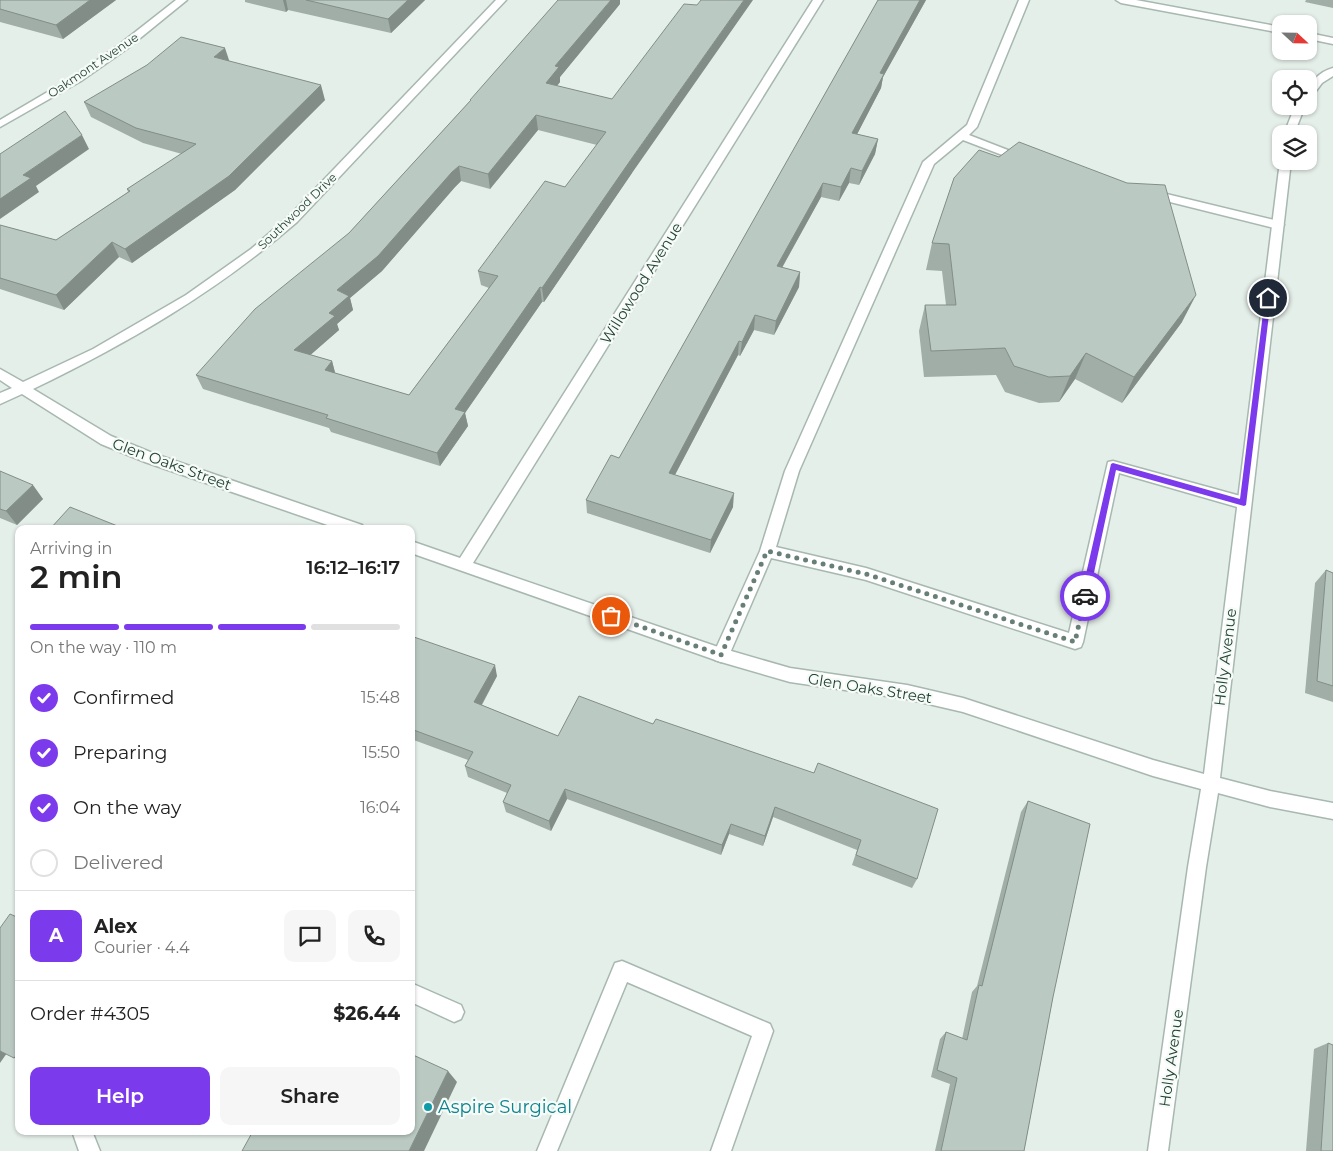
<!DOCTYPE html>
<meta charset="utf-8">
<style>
:root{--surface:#fff;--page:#f6f6f6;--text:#222;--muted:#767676;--line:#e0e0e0;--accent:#7c3aed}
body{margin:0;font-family:Montserrat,sans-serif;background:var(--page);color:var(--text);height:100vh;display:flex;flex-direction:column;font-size:19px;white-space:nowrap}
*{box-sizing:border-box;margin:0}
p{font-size:16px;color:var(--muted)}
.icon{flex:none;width:28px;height:28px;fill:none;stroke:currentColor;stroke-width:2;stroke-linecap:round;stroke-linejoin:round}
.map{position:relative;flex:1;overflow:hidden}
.panel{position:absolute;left:15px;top:525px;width:400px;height:610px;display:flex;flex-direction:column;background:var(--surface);border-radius:10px;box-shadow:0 1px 4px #0004}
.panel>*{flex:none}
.needle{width:32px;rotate:112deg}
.tools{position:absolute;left:1272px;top:15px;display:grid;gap:10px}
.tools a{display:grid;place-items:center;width:45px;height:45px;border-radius:10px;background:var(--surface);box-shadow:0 1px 4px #0004;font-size:25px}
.pin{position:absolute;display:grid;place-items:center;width:42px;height:42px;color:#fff;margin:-21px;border:2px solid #fff;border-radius:50%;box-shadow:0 1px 5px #0007}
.courier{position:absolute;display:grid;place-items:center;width:50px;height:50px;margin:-25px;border:4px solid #7c3aed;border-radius:50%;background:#fff;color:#222;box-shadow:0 1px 6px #0007}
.summary em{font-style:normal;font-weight:600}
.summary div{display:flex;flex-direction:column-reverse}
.summary{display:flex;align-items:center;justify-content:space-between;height:85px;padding:0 15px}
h1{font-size:32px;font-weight:600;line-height:38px}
.bar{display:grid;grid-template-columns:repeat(4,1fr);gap:8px 5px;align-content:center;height:60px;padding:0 15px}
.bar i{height:6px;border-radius:4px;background:var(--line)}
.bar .current{background:var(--accent)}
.bar p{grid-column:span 4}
.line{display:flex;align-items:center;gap:12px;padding:0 15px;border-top:1px solid var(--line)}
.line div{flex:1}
.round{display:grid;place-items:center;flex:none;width:52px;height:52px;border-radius:10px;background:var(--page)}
ol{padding:0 15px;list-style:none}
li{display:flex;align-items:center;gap:15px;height:55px}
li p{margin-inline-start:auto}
li .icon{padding:5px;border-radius:50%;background:var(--accent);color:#fff;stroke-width:4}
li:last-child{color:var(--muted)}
li i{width:28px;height:28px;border:2px solid var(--line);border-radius:50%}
.primary-button{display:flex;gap:10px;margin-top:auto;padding:10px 15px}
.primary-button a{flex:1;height:58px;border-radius:10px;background:var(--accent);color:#fff;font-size:20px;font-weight:600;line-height:58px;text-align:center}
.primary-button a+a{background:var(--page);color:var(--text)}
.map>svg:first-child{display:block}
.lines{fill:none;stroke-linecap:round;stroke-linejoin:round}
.service-casing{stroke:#a7b8b0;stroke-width:3}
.minor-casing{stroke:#a7b8b0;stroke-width:3}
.service{fill:#fff;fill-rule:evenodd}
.minor{fill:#fff;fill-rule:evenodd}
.wall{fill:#a0aea7;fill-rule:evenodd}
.shaded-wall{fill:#828d88}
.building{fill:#bacac2;stroke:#828d88;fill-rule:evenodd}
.route{fill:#7c3aed}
.done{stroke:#677f75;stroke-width:5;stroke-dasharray:0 9}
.culture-dot{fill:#0f9aa8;stroke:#f6fbf8;stroke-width:2}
.labels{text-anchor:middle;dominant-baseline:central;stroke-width:4.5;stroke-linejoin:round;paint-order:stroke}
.far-street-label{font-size:12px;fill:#234236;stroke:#f6fbf8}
.street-label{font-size:15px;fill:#234236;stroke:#f6fbf8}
.near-culture-label{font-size:18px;fill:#0d838f;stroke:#f6fbf8;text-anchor:start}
</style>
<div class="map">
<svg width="1333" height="1151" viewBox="0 0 1333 1151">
<rect width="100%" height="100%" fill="#e5efe9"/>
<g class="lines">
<defs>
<g id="service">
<path d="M1019 0H1029L977 127 969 135 1026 157 1028 159 1022 162 1018 161 963 140 934 164 799 471 776 547 866 568 1069 633 1108 462 1113 461 1244 497 1249 499 1251 503 1249 507 1244 509 1119 473 1083 642 1081 647 1075 649 866 580 771 558 727 660 721 662 715 660 713 655 760 551 785 471 923 162 967 125Z"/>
<path d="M1116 0H1136L1281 27V33L1121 3Z"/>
<path d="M1309 33 1333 38V44L1309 39Z"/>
<path d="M1150 190 1278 221 1284 225 1278 229 1146 196 1144 194Z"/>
<path d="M622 961 770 1024 773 1031 731 1151H711L752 1036 627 982 557 1151H537L615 963Z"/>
<path d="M411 983 461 1005 464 1012 461 1019 454 1022 411 1002Z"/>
<path d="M72 1131H92L100 1151H79Z"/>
</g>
<g id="minor">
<path d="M176 0H187L128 48 81 81 0 127V120L73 77 120 44Z"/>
<path d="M496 0H506L297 222C216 292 130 342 33 389L111 436 155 454 362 525 364 529H339L145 462 101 444 22 394 0 404V393L12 388 0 380V369L23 382 93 349 186 295 251 249 289 216Z"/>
<path d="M813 0H823L473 563 721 648 790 668 907 685 963 698 1153 760 1204 774 1280 161H1291L1220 778 1270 791 1333 803V819L1270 807 1218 793 1206 867 1168 1151H1148L1188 867 1201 789 1153 776 963 712 907 699 790 682 721 662 411 553V541L460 558Z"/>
<path d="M1333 68V76L1322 83 1313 95 1309 96C1309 82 1319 72 1333 68Z"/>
<path d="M1295 106H1305L1294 134H1284Z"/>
</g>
</defs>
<use href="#service" class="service-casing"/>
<use href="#minor" class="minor-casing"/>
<use href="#service" class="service"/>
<use href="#minor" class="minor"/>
</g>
<g class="wall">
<path d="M0 0H116L63 39 0 22Z"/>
<path d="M245 0H425L391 33 288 10 286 12 245 2Z"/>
<path d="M878 0H926L883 77 881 88 857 134 878 139 875 154 859 185 849 183 839 201 821 197 782 268 800 272 799 287 774 335 754 330 740 356 738 355 675 475 733 507 710 553 587 513 586 500 619 458Z"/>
<path d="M1306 0H1333V8L1305 2Z"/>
<path d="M620 4 560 77V82L557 86 612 99 632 173 544 302H542L465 413 468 426 440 466 331 432 329 428 203 389 196 375 349 233 470 101V100ZM538 130 597 145 565 187 478 271 481 285 489 288 409 395 335 373 332 361 310 355 339 330 337 324 353 310 350 298 382 271 455 187 461 181 490 189Z"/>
<path d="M229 61 325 100 235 190 132 263 119 257 64 310 0 289V225L56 240 128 192 127 189 182 154 143 143 91 117 84 102Z"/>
<path d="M954 178 1182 322 1122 403 1075 379 1059 402 1039 403 1005 392 996 375 924 377 919 331 925 305H946L942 271 926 270 932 243Z"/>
<path d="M0 471 43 499 17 525 0 518Z"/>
<path d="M1326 570 1333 573V702L1305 693 1315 583Z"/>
<path d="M411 636 497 676 482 705 558 736 653 724 814 773 917 879 912 888 852 865 857 850 773 817 763 846 729 834 721 855 567 799 551 831 506 812 503 802 507 793 468 777 465 766 468 760 411 739Z"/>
<path d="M1028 801 1053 997 1024 1151H935L950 1084 931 1077 940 1039 946 1032 962 1039 972 992 977 986 1021 812Z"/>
<path d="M1328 1043 1333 1151H1306L1314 1049Z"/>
</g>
<g class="shaded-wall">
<path d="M90 0H116L63 39 56 25Z"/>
<path d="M283 0H286L288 10 286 12Z"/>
<path d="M408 0H425L391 33 388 19Z"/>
<path d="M611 0H620V4L560 77V82L547 98 546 83 555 66Z"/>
<path d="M744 0H753L632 173 544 302 542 288 632 158Z"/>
<path d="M920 0H926L883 77 881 88 850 148 852 133 880 73Z"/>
<path d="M225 48 230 63 214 57Z"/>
<path d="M321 85 325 100 235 190 132 263 125 249Z"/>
<path d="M536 115 538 130 490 189 488 174Z"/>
<path d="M82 135 89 149 36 186 39 192 0 219V199L23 175Z"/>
<path d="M878 139 875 154 859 185 862 171Z"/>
<path d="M459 166 461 181 455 187 382 271 350 298 353 310 337 324 339 330 299 365 294 350 329 313 337 290 452 172Z"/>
<path d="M851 168 849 183 839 201 841 187Z"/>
<path d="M823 183 821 197 775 280 777 266Z"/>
<path d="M112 242 119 257 64 310 56 295Z"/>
<path d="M800 272 799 287 774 335 776 321Z"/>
<path d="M540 287 542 302 465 413 468 426 440 466 437 453 455 409Z"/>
<path d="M1196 295 1182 322 1122 403 1134 377Z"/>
<path d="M755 315 754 330 740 356 742 342Z"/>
<path d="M739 341 738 355 669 486V473Z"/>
<path d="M1086 353 1075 379 1059 402 1070 376Z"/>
<path d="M332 361 336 376 325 370Z"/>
<path d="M33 485 43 499 17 525 6 511Z"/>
<path d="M734 493 733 507 710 553 711 540Z"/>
<path d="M495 665 497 676 477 713 474 702Z"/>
<path d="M565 789 567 799 551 831 549 821Z"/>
<path d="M775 807 773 817 763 846 765 836Z"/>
<path d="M731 824 729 834 721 855 722 845Z"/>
<path d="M0 1050 7 1053 0 1063Z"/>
<path d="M19 1052V1060L14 1058Z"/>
<path d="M448 1071 457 1082 424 1151H409Z"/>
</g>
<g class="building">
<path d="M0 0H90L56 25 0 9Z"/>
<path d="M306 0H408L388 19Z"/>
<path d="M558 0H611L555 66 559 67 546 83 612 99 684 4 697 5 701 0H744L632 158 542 288 540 287 455 409 465 412 437 453 326 418 328 415 196 375 255 309 349 233 471 100H470ZM536 115 606 132 565 187 545 181 478 271 498 276 409 395 325 370 332 361 294 350 335 316 329 313 349 296 337 290 378 256 452 172 459 166 488 174Z"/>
<path d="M878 0H920L880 73 884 74 852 133 878 139 862 171 851 168 841 187 823 183 777 266 800 272 776 321 755 315 742 342 739 341 669 473 734 493 711 540 586 500 611 455 619 458Z"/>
<path d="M181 37 225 48 214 57 321 85 229 176 125 249 112 242 56 295 0 278V225L56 240 130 191 127 189 196 144 136 128 84 102 147 65Z"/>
<path d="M65 111 82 135 23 175 31 178 0 199V154Z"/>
<path d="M1019 142 1127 183 1165 185 1196 295 1134 377 1086 353 1070 376 1049 377 1014 366 1005 348 931 351 925 305H956L949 244 932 243 954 178 979 150 999 157Z"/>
<path d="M0 471 33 485 6 511 0 509Z"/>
<path d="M70 507 125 529H50Z"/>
<path d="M1326 570 1333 573V686L1317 681Z"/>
<path d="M411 636 495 665 474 702 558 736 579 696 653 724 656 719 814 773 818 763 938 809 917 879 856 855 861 840 775 807 765 836 731 824 722 845 565 789 549 821 503 802 511 785 465 766 473 752 411 729Z"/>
<path d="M1028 801 1090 824 1053 997 1024 1151H941L957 1078 937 1070 946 1032 967 1040 979 985 982 986Z"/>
<path d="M10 914 19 918V1052L14 1058 0 1051V928Z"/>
<path d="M1328 1043 1333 1045V1151H1321Z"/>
<path d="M411 1054 448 1071 409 1151H242L253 1131H411Z"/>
</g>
<path class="route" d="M1265 297 1271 298 1246 505 1244 506 1116 470 1089 596 1085 600 1082 599 1081 596 1111 464 1113 463 1240 499Z"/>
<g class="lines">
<path class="done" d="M611 616 721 655 767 551 866 574 1075 642 1085 596"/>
</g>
<circle class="culture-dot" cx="428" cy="1107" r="5"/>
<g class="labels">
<g class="far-street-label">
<text transform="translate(93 65) rotate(-34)">Oakmont Avenue</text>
<text transform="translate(297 211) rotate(-44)">Southwood Drive</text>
</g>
<g class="street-label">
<text transform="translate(641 283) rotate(-58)">Willowood Avenue</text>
<text transform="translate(172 464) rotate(20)">Glen Oaks Street</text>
<text transform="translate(1225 657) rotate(-83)">Holly Avenue</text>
<text transform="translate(870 688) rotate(9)">Glen Oaks Street</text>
<text transform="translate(1171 1058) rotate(-82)">Holly Avenue</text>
</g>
<g class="near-culture-label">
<text x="438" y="1107">Aspire Surgical</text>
</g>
</g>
</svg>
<div class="tools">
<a><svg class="needle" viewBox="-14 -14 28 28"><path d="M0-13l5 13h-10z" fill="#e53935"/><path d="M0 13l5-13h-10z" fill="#767676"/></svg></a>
<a><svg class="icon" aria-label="locate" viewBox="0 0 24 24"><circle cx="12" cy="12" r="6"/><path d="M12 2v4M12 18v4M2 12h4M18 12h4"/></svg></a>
<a><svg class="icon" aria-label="layers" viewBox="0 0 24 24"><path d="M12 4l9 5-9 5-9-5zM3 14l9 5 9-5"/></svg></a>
</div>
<div class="pin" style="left:611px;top:616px;background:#ea580c"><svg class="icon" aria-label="bag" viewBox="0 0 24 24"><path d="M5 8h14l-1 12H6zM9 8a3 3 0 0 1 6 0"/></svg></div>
<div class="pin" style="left:1268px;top:298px;background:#1f2937"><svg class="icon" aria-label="home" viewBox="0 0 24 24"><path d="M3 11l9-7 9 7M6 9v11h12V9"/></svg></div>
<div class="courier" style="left:1085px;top:596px"><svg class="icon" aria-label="car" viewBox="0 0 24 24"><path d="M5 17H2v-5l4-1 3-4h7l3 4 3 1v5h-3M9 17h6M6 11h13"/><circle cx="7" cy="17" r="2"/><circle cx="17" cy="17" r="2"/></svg></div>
<section class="panel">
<div class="summary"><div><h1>2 min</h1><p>Arriving in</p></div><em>16:12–16:17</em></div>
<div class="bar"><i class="current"></i><i class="current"></i><i class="current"></i><i></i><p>On the way · 110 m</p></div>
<ol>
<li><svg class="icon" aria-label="check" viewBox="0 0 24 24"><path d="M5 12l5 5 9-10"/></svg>Confirmed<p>15:48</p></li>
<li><svg class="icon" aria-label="check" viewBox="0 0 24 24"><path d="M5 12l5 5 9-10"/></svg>Preparing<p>15:50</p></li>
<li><svg class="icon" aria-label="check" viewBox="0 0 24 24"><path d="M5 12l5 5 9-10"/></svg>On the way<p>16:04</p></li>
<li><i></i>Delivered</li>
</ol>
<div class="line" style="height:90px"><b class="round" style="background:var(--accent);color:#fff">A</b><div><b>Alex</b><p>Courier · 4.4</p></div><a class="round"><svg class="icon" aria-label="chat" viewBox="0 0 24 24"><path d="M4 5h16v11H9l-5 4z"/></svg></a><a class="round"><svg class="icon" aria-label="phone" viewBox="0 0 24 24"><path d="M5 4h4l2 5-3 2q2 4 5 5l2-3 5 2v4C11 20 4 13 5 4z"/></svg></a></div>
<div class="line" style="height:65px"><div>Order #4305</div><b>$26.44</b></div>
<div class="primary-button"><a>Help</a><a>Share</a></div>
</section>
</div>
